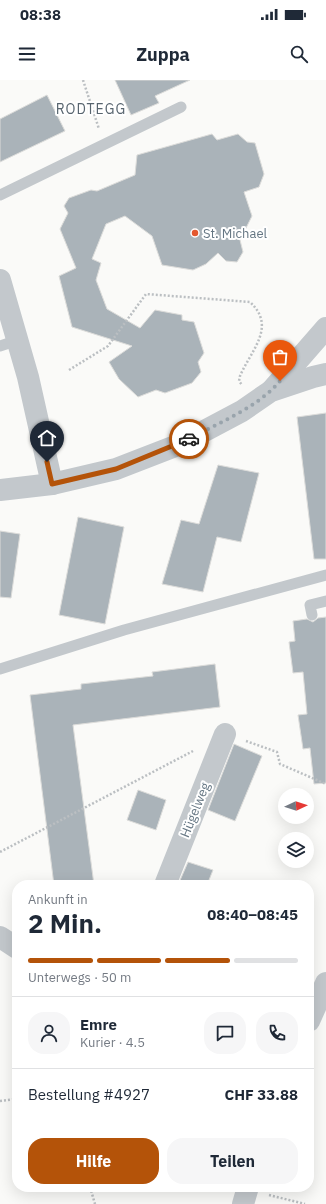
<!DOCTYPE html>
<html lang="de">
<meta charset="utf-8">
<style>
:root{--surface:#fff;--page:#f6f6f7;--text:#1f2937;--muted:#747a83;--line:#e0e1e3;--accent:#b45309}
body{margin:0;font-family:"IBM Plex Sans",sans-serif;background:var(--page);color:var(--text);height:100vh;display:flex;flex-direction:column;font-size:15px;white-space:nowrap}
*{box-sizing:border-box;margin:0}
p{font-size:13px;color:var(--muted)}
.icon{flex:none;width:22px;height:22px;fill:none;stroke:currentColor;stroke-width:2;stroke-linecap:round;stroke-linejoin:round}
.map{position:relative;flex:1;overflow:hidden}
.panel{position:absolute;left:12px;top:800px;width:302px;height:312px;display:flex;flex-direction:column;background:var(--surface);border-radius:16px;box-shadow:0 4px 16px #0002}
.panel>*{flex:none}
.needle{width:26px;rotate:86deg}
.fabs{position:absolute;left:278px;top:708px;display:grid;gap:8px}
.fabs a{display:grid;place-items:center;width:36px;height:36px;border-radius:50%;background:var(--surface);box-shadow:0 4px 16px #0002;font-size:20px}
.pin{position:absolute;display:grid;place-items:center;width:34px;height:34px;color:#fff;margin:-41px -17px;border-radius:50% 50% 50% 0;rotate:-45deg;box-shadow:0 0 4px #0007}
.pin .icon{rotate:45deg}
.courier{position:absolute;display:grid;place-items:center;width:40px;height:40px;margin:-20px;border:3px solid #b45309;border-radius:50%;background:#fff;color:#222;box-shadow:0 1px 5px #0007}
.overview em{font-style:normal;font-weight:700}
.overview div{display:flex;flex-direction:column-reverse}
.overview{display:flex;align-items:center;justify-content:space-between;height:68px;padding:0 16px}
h1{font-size:26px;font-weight:700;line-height:30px}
.bar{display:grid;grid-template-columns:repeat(4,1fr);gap:6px 4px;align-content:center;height:48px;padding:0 16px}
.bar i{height:5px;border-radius:3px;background:var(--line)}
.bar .current{background:var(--accent)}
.bar p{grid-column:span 4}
.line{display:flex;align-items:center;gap:10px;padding:0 16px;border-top:1px solid var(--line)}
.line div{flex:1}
.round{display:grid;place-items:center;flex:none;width:42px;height:42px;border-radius:16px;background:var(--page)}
.action{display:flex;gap:8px;margin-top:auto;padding:8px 16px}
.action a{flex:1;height:46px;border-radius:16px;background:var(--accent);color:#fff;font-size:16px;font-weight:700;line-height:46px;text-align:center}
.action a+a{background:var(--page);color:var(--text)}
.status{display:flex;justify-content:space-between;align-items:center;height:28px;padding:0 20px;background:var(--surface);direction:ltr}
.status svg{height:11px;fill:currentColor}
header{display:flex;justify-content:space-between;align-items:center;height:52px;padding:0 16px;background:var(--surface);font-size:18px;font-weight:700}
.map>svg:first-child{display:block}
.building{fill:#aab3b9;stroke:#dcdcda}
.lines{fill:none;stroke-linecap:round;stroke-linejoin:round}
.path{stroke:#bbbfc2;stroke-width:2.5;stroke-dasharray:2 2;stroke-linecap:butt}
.service{stroke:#c3c8cc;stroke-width:11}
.minor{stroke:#c3c8cc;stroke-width:22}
.done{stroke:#99a4ac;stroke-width:4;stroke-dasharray:0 7.2}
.route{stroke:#b45309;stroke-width:5}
.poi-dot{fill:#e4572e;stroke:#fff;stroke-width:1.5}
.labels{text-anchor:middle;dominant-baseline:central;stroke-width:4;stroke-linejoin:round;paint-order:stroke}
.poi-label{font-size:13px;fill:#657683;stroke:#fff;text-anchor:start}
.street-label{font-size:13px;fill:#657683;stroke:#fff}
.neighbourhood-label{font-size:14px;letter-spacing:1px;fill:#57646e;stroke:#fff}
</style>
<div class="status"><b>08:38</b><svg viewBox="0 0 49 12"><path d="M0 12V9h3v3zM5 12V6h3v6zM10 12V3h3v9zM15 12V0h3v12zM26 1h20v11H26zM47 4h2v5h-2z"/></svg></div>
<header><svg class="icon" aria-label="menu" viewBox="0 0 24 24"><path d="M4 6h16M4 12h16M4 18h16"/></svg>Zuppa<svg class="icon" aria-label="search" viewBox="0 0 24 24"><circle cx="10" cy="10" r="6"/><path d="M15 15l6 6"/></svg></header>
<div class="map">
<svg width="326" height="1124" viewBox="0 0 326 1124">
<rect width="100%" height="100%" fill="#fafaf8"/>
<g class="building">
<path d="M115 0H190L155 16 159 23 131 35Z"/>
<path d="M47 15 65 51 0 82V39Z"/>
<path d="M212 54 217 60 238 54 247 62 255 63 264 94 259 107 244 112 252 136 240 160 243 172 237 182 226 181 218 173 206 184 193 190 162 185 152 156 125 136 106 144 92 179 101 183 96 200 107 229 140 248 155 230 182 235V240L194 242 204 273 198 282 201 292 192 303 165 313 156 310 138 317 119 299 109 282 132 266 72 247 59 196 76 188 60 149 68 133 64 126 69 118 91 110 97 111 135 95 137 75Z"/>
<path d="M326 333V479H314L297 337Z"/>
<path d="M218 385 259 393 241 462 217 457 203 512 162 504 181 440 199 444Z"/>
<path d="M78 437 124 447 105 544 59 535Z"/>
<path d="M0 451 20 454 11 518 0 517Z"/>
<path d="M326 537V703L314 704 310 668 303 669 298 635 307 634 303 592 293 593 289 562 295 561 293 541 307 539 313 542 318 538Z"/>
<path d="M215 584 220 627 73 645 94 805H54L30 615 81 609V604L153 596 152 592Z"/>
<path d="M234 664 262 676 235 741 208 730Z"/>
<path d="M138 710 166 720 156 750 127 740Z"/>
<path d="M188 782 213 790 207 805H178Z"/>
</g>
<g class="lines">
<g class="path">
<path d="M83 0 99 49"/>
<path d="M69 290 108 266 146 214 250 222C277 247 251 270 240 296L239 301 242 305"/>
<path d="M246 661 277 672 280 684 326 704"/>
<path d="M0 772 193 671"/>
<path d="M0 1021 17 1019"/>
<path d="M90 1107 95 1124"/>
<path d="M269 1115 305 1124"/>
</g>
<g class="service">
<path d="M0 115 181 27"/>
<path d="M0 266 18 260"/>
<path d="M312 535 310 525 326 521"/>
<path d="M0 589 124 550 326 495"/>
</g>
<g class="minor">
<path d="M0 200 28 297 52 404"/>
<path d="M272 310 326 248"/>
<path d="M0 410 52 404 116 389 178 365 242 331 271 311 313 297 326 294"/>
<path d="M165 805 225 654"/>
<path d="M0 857 17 868"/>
<path d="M309 941 326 903"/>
<path d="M243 1124 248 1107"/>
</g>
</g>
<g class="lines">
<path class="done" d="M189 359C220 342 257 328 280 301"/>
<path class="route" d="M47 382 52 404 116 389 189 359"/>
</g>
<circle class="poi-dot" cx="195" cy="153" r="4"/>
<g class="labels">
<g class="poi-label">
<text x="203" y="153">St. Michael</text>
</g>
<g class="street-label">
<text transform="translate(195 730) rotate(-68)">Hügelweg</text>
</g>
<g class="neighbourhood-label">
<text x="91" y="29">RODTEGG</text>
</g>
</g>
</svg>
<div class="fabs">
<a><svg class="needle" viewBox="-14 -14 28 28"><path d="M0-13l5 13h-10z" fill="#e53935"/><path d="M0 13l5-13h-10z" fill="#747a83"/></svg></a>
<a><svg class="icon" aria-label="layers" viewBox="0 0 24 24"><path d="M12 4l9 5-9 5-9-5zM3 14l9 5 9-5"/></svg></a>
</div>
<div class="pin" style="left:280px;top:301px;background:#ea580c"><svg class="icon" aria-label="bag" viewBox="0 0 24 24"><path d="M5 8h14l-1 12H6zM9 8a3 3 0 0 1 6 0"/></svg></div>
<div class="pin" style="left:47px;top:382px;background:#1f2937"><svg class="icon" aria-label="home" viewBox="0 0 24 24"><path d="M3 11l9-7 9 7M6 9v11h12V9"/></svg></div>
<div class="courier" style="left:189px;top:359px"><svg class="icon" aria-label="car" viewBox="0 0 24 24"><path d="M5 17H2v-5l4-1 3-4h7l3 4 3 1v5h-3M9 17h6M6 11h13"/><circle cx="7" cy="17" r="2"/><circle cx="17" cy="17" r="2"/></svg></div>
<section class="panel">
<div class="overview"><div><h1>2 Min.</h1><p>Ankunft in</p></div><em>08:40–08:45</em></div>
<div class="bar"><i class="current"></i><i class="current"></i><i class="current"></i><i></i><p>Unterwegs · 50 m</p></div>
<div class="line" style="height:72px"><a class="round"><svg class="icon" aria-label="person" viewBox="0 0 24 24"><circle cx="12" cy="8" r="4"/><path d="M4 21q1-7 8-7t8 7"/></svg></a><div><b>Emre</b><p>Kurier · 4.5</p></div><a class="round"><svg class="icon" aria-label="chat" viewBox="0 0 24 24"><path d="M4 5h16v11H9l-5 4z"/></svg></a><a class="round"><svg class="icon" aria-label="phone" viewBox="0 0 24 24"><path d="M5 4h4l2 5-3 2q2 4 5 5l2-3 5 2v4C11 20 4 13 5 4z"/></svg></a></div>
<div class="line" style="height:52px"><div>Bestellung #4927</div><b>CHF 33.88</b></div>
<div class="action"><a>Hilfe</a><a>Teilen</a></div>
</section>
</div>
